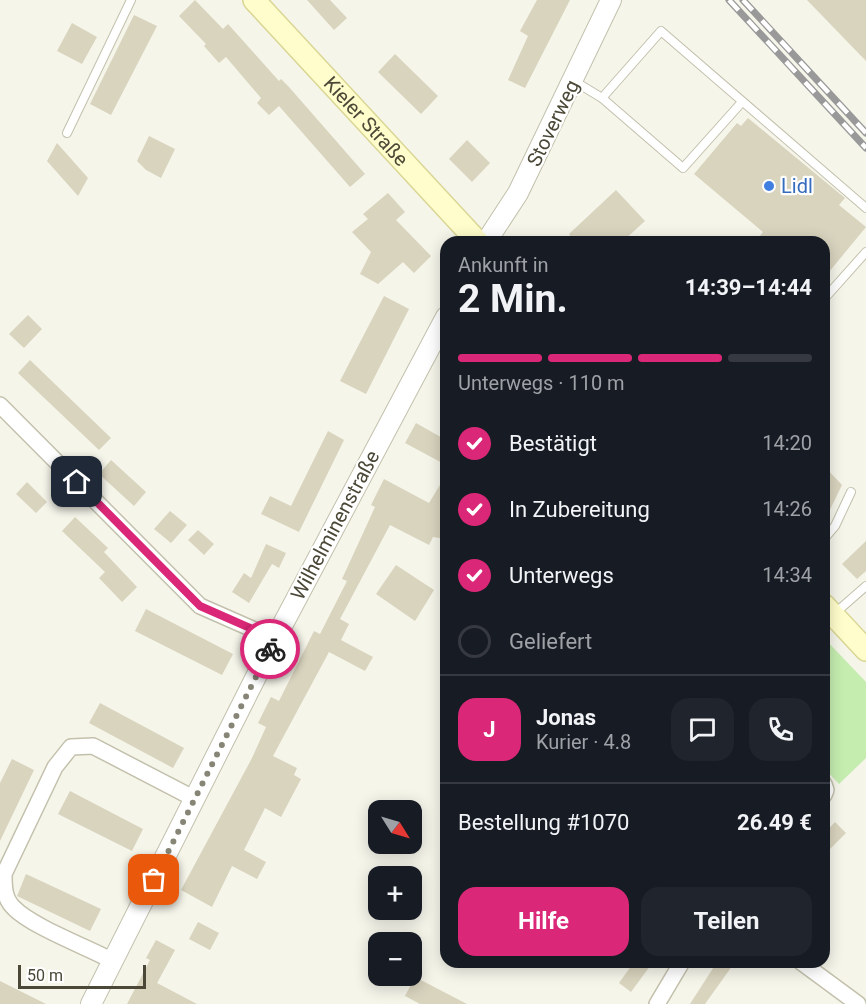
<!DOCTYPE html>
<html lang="de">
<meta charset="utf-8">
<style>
:root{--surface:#171b24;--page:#20242c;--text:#f1f3f6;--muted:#9ea1a6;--line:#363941;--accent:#db2777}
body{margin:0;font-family:Roboto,sans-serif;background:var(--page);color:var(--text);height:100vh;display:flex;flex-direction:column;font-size:22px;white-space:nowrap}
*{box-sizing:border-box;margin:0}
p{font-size:20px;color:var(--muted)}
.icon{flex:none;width:33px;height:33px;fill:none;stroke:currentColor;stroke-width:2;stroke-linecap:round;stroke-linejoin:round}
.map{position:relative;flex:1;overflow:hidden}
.side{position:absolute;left:440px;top:236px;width:390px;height:732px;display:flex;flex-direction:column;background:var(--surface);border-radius:18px;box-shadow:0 3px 15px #0003}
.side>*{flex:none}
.needle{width:39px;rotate:127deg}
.controls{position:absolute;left:368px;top:800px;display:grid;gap:12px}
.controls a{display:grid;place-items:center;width:54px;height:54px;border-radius:12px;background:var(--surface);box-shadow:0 3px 15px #0003;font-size:30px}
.scale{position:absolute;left:18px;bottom:15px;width:128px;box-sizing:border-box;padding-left:6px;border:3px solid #4b4837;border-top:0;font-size:16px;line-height:21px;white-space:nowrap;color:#4b4837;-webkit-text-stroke:4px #fff;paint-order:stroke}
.pin{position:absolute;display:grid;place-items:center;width:51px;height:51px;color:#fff;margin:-26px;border-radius:12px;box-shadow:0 3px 9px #0006}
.courier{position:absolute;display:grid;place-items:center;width:60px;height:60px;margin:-30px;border:4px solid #db2777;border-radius:50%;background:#fff;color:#222;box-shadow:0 2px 8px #0007}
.summary em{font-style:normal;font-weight:700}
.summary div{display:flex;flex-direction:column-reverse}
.summary{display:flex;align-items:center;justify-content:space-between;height:102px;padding:0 18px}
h1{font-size:39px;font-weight:700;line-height:45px}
.bar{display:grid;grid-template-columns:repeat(4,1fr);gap:9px 6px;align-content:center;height:72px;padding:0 18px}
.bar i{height:8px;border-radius:4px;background:var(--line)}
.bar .selected{background:var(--accent)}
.bar p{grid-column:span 4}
.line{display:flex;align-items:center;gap:15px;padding:0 18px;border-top:2px solid var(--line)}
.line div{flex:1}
.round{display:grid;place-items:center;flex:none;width:63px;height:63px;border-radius:18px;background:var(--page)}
ol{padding:0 18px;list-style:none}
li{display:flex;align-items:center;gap:18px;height:66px}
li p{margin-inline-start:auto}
li .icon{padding:6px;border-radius:50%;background:var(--accent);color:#fff;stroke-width:4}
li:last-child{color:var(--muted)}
li i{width:33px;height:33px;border:3px solid var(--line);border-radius:50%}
.cta{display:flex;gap:12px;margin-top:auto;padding:12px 18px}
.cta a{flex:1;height:69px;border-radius:18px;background:var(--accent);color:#fff;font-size:24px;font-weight:700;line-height:69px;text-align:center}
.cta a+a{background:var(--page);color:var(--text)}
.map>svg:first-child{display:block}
.green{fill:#c5edb0}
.building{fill:#d9d4be}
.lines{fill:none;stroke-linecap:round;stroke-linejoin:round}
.service-casing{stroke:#c3c0ac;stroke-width:10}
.minor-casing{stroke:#c3c0ac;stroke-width:18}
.tertiary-casing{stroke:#c3c0ac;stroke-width:22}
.secondary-casing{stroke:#dad696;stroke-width:24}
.service{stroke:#fff;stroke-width:8}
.minor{stroke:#fff;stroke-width:15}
.tertiary{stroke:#fff;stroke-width:20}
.secondary{stroke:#fffdcb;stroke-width:21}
.rail-casing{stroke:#999;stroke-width:7}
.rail{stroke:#fff;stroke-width:4.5;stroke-dasharray:14;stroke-linecap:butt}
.done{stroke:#878576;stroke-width:6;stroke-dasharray:0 10.8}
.route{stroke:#db2777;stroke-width:8}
.shop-dot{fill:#3f7fe0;stroke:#fff;stroke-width:2}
.labels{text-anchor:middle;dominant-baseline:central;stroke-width:4.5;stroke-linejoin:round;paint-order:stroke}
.street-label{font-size:20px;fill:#4b4837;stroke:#fff}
.shop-label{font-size:20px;fill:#366cbe;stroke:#fff;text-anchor:start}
</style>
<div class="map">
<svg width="866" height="1004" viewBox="0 0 866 1004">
<rect width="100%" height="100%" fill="#f6f5ea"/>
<path class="green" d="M824 638 866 682V758L839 784 824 768Z"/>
<g class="building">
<path d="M195 0 223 29 228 24 279 81 281 79 289 87 365 174 350 187 279 106 269 115 257 103 261 98 226 57 219 63 204 46 206 44 179 16Z"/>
<path d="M307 0H330L347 18 334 30Z"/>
<path d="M537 0H570L525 88 508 80 528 36 520 31Z"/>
<path d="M807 0H866V61Z"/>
<path d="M134 15 157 26 111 115 90 104Z"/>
<path d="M72 23 97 37 82 64 57 51Z"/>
<path d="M395 54 438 96 421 114 378 72Z"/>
<path d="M748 118 845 198 839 205 866 227 824 278V242H755L763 232 694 174 737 123 741 126Z"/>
<path d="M149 136 175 149 161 178 146 170 137 161Z"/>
<path d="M467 140 490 163 472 182 449 159Z"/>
<path d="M57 143 88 178 78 196 47 161Z"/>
<path d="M616 190 645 221 622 242H575L569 234Z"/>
<path d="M388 193 405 212 396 220 431 256 414 273 403 262 378 284 360 274 371 252 352 232 368 219 363 214Z"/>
<path d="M384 296 409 309 366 394 340 381Z"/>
<path d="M28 315 42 329 24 348 9 334Z"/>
<path d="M30 360 111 438 99 450 18 373Z"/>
<path d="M416 423 446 440V465L405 443Z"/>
<path d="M328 431 344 440 299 532 261 514 270 496 291 506Z"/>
<path d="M111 460 146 492 134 506 99 474Z"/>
<path d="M824 466 842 485 824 522Z"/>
<path d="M446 475V539L433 537 429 545 390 525 340 619 349 624 341 640 373 657 365 671 329 652 273 756 297 768 294 775 301 779 281 817 265 808 244 850 266 862 257 879 232 866 212 907 181 890 252 758 266 727 258 723 271 697 279 701 314 631 320 634 347 581 342 579 375 507 371 505 384 479 429 503Z"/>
<path d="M27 482 47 502 36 513 16 494Z"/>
<path d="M170 511 187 525 171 543 154 529Z"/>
<path d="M75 517 108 548 104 552 137 587 122 602 99 578 105 572 62 531Z"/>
<path d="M198 530 214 544 204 555 188 540Z"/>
<path d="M866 541V571L857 579 842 564Z"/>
<path d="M266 544 286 553 279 568 272 564 249 603 232 592 244 573 251 578Z"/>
<path d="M396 565 434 590 415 621 376 594Z"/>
<path d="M146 609 233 654 222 675 135 631Z"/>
<path d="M100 703 184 748 173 768 89 723Z"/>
<path d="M12 759 34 770 0 841V783Z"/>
<path d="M70 791 143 829 132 851 58 814Z"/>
<path d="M835 822 846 833 824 855V834Z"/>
<path d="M26 874 101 909 90 931 17 896Z"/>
<path d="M198 922 219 933 210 950 189 939Z"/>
<path d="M156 940 175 950 157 983 197 1004H127L150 960 146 958Z"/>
<path d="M634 962H653L631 992 619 983Z"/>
<path d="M717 962H735L705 1004H690Z"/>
<path d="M415 977 467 1004H420L405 996Z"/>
<path d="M0 981 46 1004H0Z"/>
</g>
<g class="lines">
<defs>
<g id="service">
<path d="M574 81 602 98 683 168 742 102"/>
<path d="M602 98 661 31 866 208"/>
<path d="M67 133 131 0"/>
<path d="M824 299 866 252"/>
<path d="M824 539 835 526 851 492"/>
<path d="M834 614 866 586"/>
</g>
<g id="minor">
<path d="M0 405 200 606 275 639"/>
<path d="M824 784 826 790 824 795"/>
<path d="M113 961C89 948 31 926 14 908 4 899 4 886 4 874L55 767 71 747 93 746 195 799"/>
<path d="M801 962 858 1004"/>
<path d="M657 1004 682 962"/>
</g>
<g id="tertiary">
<path d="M486 242 518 193 611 0"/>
<path d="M91 1004 275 639 446 317"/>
</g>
<g id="secondary">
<path id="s1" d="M254 0 478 242"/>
<path d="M824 605 866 650"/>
</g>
</defs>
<use href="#service" class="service-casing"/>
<use href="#minor" class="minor-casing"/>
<use href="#tertiary" class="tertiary-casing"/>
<use href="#secondary" class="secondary-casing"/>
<use href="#service" class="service"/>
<use href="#minor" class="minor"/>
<use href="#tertiary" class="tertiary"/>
<use href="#secondary" class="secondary"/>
<defs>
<g id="rail">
<path d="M729 0 866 148"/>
<path d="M743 0 866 133"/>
</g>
</defs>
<use href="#rail" class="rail-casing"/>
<use href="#rail" class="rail"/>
</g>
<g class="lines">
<path class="done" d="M154 880 270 649"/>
<path class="route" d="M77 482 200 606 275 639 270 649"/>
</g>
<circle class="shop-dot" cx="769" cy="186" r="6"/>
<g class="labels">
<g class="street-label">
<text stroke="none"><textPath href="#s1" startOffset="165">Kieler Straße</textPath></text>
<text transform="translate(553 123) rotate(-64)">Stoverweg</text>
<text transform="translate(335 525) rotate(-62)">Wilhelminenstraße</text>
</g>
<g class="shop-label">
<text x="781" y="186">Lidl</text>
</g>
</g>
</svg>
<div class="controls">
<a><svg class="needle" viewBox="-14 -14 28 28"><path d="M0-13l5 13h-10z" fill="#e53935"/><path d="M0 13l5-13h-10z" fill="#9ea1a6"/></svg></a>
<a>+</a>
<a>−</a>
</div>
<div class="scale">50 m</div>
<div class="pin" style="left:154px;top:880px;background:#ea580c"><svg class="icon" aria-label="bag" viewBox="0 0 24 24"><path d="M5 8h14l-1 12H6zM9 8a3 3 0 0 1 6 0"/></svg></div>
<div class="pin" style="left:77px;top:482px;background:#1f2937"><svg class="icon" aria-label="home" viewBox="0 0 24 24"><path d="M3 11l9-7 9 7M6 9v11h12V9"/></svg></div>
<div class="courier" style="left:270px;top:649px"><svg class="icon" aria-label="bike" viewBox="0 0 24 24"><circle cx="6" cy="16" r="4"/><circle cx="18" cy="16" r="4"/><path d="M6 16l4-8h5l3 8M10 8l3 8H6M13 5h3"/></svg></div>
<section class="side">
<div class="summary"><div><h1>2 Min.</h1><p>Ankunft in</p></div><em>14:39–14:44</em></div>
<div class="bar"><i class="selected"></i><i class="selected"></i><i class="selected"></i><i></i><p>Unterwegs · 110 m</p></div>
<ol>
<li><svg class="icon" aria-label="check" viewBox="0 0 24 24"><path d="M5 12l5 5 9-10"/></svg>Bestätigt<p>14:20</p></li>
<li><svg class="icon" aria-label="check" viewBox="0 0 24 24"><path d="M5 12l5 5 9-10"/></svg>In Zubereitung<p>14:26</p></li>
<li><svg class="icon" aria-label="check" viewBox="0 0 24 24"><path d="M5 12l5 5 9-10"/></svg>Unterwegs<p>14:34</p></li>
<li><i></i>Geliefert</li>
</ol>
<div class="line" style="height:108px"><b class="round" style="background:var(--accent);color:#fff">J</b><div><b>Jonas</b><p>Kurier · 4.8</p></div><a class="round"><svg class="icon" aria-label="chat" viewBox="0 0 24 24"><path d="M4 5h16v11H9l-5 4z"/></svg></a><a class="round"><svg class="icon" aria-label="phone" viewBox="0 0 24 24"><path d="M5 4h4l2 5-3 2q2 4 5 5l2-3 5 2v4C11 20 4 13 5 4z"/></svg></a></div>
<div class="line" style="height:78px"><div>Bestellung #1070</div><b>26.49 €</b></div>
<div class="cta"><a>Hilfe</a><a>Teilen</a></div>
</section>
</div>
